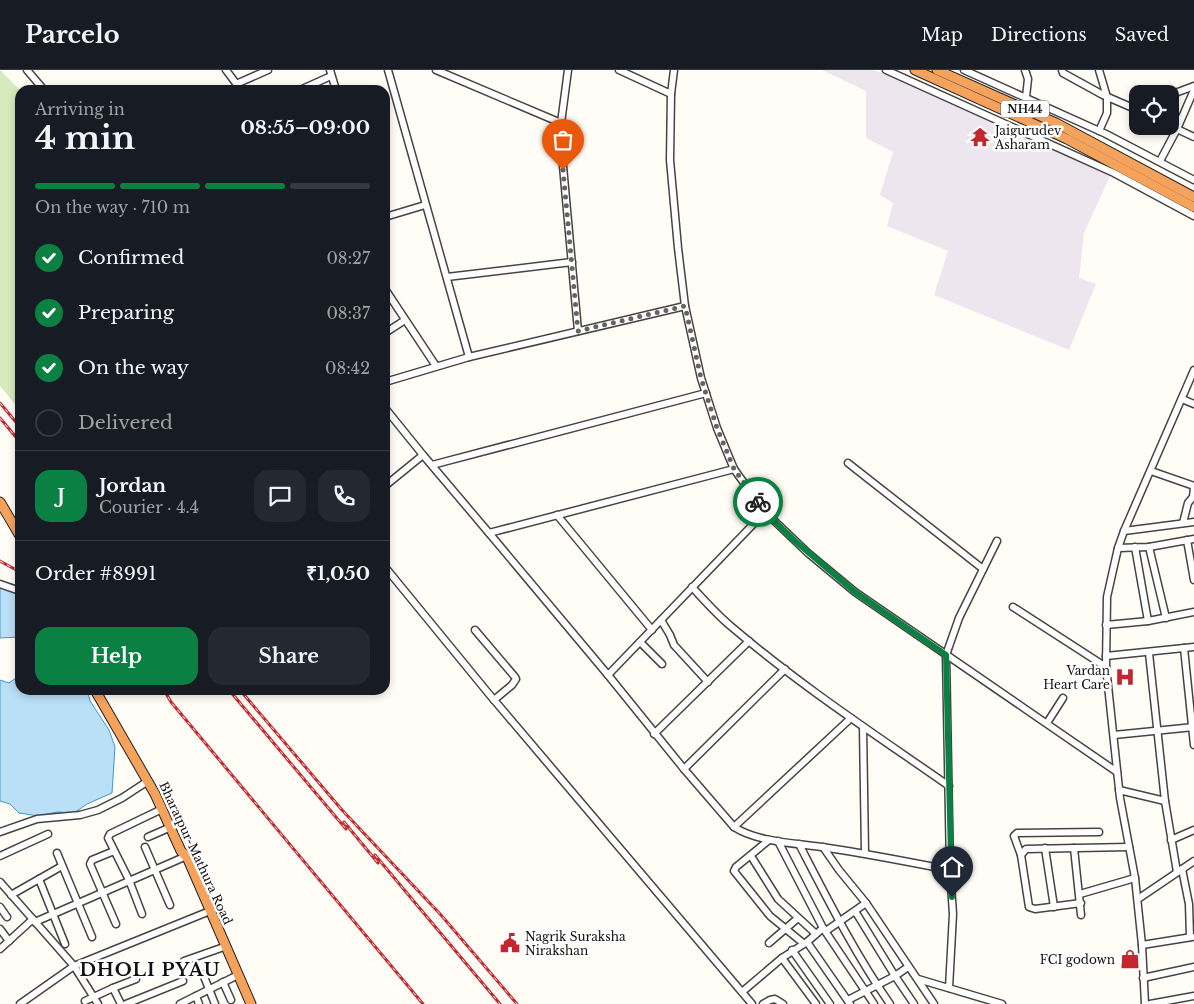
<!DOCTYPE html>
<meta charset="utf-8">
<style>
:root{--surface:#171b24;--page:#242831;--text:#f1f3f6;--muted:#9ea1a6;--line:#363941;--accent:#0b8043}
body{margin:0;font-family:"Libre Baskerville",serif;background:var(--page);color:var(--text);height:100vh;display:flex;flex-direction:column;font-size:19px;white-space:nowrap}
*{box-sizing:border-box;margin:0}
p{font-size:16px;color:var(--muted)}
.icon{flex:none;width:28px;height:28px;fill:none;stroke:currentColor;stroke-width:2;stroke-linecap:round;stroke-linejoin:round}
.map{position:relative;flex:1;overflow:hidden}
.drawer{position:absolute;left:15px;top:15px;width:375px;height:610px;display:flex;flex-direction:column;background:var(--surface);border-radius:15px;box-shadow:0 2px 8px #0003}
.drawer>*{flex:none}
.fabs{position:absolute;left:1129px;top:15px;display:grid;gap:10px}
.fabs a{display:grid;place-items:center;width:50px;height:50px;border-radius:10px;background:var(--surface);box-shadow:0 2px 8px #0003;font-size:25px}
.pin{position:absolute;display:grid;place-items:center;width:42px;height:42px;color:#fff;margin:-51px -21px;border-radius:50% 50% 50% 0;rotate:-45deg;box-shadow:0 0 5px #0007}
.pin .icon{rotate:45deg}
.courier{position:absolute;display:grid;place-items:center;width:50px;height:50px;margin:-25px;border:4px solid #0b8043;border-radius:50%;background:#fff;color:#222;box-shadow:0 1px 6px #0007}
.head em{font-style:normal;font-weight:700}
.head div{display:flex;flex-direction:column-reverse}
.head{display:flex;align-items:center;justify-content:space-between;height:85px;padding:0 20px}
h1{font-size:32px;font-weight:700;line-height:38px}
.bar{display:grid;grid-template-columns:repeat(4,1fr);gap:8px 5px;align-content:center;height:60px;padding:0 20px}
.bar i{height:6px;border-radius:4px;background:var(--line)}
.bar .active{background:var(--accent)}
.bar p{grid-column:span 4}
.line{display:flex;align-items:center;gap:12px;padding:0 20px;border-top:1px solid var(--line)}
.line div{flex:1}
.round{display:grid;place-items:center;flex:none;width:52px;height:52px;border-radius:15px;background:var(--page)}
ol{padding:0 20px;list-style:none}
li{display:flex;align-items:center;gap:15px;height:55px}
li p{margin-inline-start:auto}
li .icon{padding:5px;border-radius:50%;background:var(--accent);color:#fff;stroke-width:4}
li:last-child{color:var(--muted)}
li i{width:28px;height:28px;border:2px solid var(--line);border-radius:50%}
.button{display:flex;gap:10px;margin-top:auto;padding:10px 20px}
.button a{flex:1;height:58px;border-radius:15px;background:var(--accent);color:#fff;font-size:20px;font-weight:700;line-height:58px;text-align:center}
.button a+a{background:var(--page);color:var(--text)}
header{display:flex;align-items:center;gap:30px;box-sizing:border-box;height:70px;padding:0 25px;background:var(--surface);border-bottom:1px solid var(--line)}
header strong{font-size:24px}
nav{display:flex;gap:28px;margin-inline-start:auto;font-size:18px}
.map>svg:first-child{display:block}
.industrial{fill:#eee6ef}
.green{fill:#d5ebbd}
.water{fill:#b9e0f7;stroke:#3f96cf}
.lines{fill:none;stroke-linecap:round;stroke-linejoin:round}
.minor-casing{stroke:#444;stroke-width:9}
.highway-casing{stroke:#222;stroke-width:11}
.minor{stroke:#fff;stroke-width:6}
.highway{stroke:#f5a25d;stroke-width:9}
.rail-casing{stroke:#c4262e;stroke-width:3}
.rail{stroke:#fff;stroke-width:1;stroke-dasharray:4;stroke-linecap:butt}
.done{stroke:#646461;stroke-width:5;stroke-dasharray:0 9}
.route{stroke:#0b8043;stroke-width:6}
.labels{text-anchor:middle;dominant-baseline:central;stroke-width:5;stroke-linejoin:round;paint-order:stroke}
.shield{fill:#fff;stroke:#585858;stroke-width:1}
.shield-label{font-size:11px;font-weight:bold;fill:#111}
.poi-label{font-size:12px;fill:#111;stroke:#fff;text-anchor:start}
.street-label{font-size:12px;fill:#111;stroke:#fff}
.district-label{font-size:18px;font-weight:bold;letter-spacing:1px;fill:#111;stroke:#fff}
</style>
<header>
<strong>Parcelo</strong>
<nav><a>Map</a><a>Directions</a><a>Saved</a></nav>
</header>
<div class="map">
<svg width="1194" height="934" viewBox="0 0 1194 934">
<rect width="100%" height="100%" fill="#fffdf5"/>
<path class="industrial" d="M822 0H874L966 37 1111 104 1084 163 1079 208 1096 214 1069 280 934 225 948 181 887 156 893 133 880 125 893 82 866 68V21Z"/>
<path class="green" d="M0 0 20 20V340L0 316Z"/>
<g class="water">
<path d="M12 514 20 517V567L0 568V517Z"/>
<path d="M20 605V620H87L90 631 109 660 115 677 112 723 87 734 74 743 57 742 39 746 19 743 10 734 0 731V610L9 613Z"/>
</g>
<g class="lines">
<defs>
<g id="minor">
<path d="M27 0 44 20"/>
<path d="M226 0 241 20"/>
<path d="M330 0 336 20"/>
<path d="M388 0 469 287"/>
<path d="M436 0 561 53"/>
<path d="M568 0 561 53V74L578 261"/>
<path d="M619 0 671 24"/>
<path d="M674 0 671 24 670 90 678 178 685 236 701 308 717 358 734 399 765 442 808 483 855 522 1117 702"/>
<path d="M886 0 1114 103 1194 146"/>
<path d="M964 0 1106 64 1194 110"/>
<path d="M1025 0 1028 9 1026 27"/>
<path d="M1062 0 1063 3 1103 25 1133 38 1138 36"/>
<path d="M1099 0 1107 27V43L1099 61"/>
<path d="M236 14 268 0"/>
<path d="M300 20 331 6"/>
<path d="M1170 25 1194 16"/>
<path d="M1165 56 1175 61"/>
<path d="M1177 59 1194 67"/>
<path d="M1160 91 1177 59 1194 20"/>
<path d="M385 147 425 135"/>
<path d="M447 207 572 192"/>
<path d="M385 219 436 296"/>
<path d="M385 263 405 250"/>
<path d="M385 312 469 287 685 236"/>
<path d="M1182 329 1194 334"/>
<path d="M385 338 423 385 489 463 608 605 684 699 734 757C759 773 798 773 828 778 869 784 909 792 950 800"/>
<path d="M848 393 983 499"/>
<path d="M432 395 706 323"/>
<path d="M1151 401 1194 416"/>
<path d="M385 416 423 385"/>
<path d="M557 445 652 560"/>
<path d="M1183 453 1188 433 1193 427 1194 417"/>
<path d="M1124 461 1194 452"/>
<path d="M489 463 734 399"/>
<path d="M1187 470 1194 510"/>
<path d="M1135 477 1148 551"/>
<path d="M1149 477 1166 548"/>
<path d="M1118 478 1149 477 1194 469"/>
<path d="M385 497 489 624 752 934"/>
<path d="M0 514 20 521"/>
<path d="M692 517C705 531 718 546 733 558 801 616 876 665 949 716"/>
<path d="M1013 537 1106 597"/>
<path d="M661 550 670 565 674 575 708 612"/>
<path d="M1106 555 1148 551 1194 542"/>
<path d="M475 560 515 607 516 609 512 615 494 630"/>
<path d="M640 572 662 594"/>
<path d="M1184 578 1194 675"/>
<path d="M1149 583 1165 731 1177 802"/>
<path d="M1106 586 1194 577"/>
<path d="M608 605 765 442"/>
<path d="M1047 653 1063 628"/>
<path d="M863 657 865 783"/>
<path d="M654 664 749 571"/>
<path d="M1114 665 1194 657"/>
<path d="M684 699 785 599"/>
<path d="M1119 720 1165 731"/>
<path d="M734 757 851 648"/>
<path d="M0 762 37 749 80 745 98 740 122 728 148 711"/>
<path d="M148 767 171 757"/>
<path d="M769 770 736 797 734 801 770 846 803 873"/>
<path d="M1171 770 1194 760"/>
<path d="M778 771 823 858 874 934"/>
<path d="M799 774C827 828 855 884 890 934"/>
<path d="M145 777 170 835"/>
<path d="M823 777 839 800 866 833 934 934"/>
<path d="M1045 778 1054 837"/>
<path d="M1074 778 1081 845"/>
<path d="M114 781 92 790 90 794 116 854"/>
<path d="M57 783 92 867"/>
<path d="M1021 785 1014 766 1017 763 1099 762"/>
<path d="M0 786 48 764"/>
<path d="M751 786 778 829 816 864"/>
<path d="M1182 799 1189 834 1190 867"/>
<path d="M39 809 65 874"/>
<path d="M0 812 74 896 98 934"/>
<path d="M1080 824 1135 808"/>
<path d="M11 825 62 796"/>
<path d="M1138 829 1194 791"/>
<path d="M1081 833 1035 839 1029 837 1021 785 1026 779 1129 777"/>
<path d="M0 837 7 847"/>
<path d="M855 841 895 906 914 934"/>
<path d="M142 844 129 810 108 768 110 764 162 739"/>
<path d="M35 852 182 788"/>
<path d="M0 859 9 871"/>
<path d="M826 861 866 833"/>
<path d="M807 872 850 934"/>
<path d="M769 873 798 848"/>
<path d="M1142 875 1192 867"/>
<path d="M0 879 33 849"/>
<path d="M792 880 830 934"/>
<path d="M782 888 816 934"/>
<path d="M184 891 221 878"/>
<path d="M203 904 215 934"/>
<path d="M1143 908 1194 897"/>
<path d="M918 909 1002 934"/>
<path d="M223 912 231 930"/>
<path d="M113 918 121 934"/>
<path d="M949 918 953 844 950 800 946 585 959 548 997 471"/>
<path d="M742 922 782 888 807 872 823 858"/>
<path d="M196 926 199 934"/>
<path d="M848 930 895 906 908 897"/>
<path d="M85 931 113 918 136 909"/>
<path d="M20 934 74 896 205 843"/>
<path d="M126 934 183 911"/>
<path d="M180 934 234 907"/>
<path d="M763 934 770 930 775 929 783 934"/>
<path d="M1145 934 1142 875 1135 808 1120 728 1106 597 1107 527 1118 478 1124 461 1194 300"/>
<path d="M1150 934 1194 926"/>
</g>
<g id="highway">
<path d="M915 0 1067 69 1194 137"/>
<path d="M937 0 1056 53 1194 127"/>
<path d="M0 432 20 466"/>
<path d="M95 620 155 724 181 781 187 787 251 934"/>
</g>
</defs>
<use href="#minor" class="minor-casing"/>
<use href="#highway" class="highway-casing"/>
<use href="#minor" class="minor"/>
<use href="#highway" class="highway"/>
<defs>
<g id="rail">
<path d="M0 333 20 357"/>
<path d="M0 348 20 372"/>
<path d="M0 491 20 502"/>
<path d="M164 620 171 632 423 934"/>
<path d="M229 620 346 759"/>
<path d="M240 620 342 740 441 845 517 934"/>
<path d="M344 752 378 793"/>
<path d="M375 785 500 934"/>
</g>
</defs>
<use href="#rail" class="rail-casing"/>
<use href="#rail" class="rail"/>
</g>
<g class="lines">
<path class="done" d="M563 100 578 261 685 236 701 308 717 358 734 399 758 432"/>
<path class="route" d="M758 432 765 442 795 471 855 522 946 585 952 827"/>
</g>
<defs>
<symbol id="temple-bare" viewBox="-9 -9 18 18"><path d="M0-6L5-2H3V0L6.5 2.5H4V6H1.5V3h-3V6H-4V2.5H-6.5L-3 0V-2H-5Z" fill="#c4262e" stroke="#fff" stroke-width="2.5" paint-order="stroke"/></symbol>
<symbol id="hospital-bare" viewBox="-9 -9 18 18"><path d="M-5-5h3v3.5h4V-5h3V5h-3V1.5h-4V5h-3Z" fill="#c4262e" stroke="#fff" stroke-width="2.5" paint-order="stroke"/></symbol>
<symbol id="civic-bare" viewBox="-9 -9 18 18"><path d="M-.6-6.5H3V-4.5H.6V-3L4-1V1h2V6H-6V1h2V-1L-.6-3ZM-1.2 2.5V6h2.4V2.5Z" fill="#c4262e" stroke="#fff" stroke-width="2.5" paint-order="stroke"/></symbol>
<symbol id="shop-bare" viewBox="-9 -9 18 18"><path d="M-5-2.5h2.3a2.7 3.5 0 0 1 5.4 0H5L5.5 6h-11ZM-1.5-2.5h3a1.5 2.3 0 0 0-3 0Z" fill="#c4262e" stroke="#fff" stroke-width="2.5" paint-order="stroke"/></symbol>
</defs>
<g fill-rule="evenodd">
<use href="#temple-bare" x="966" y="53" width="28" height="28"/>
<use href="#hospital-bare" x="1111" y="593" width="28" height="28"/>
<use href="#civic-bare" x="496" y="859" width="28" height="28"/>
<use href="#shop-bare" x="1116" y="875" width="28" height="28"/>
</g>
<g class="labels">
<rect class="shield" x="1001" y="30.5" width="48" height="17" rx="4"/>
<g class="shield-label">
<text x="1025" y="39">NH44</text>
</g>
<g class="poi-label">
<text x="995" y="60">Jaigurudev<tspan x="995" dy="14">Asharam</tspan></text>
<text x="1110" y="600" text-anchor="end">Vardan<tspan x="1110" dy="14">Heart Care</tspan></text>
<text x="525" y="866">Nagrik Suraksha<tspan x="525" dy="14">Nirakshan</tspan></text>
<text x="1115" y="889" text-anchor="end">FCI godown</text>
</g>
<g class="street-label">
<text transform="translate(196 783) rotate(65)">Bharatpur-Mathura Road</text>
</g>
<g class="district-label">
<text x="150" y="900">DHOLI PYAU</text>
</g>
</g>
</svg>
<div class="fabs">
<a><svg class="icon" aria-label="locate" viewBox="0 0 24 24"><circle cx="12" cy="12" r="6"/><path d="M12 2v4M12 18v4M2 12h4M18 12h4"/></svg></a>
</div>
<div class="pin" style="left:563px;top:100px;background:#ea580c"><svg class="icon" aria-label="bag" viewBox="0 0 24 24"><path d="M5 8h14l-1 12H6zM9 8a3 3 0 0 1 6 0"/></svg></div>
<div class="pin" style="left:952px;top:827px;background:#1f2937"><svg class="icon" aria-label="home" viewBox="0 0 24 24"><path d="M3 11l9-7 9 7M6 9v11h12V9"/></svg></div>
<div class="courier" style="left:758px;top:432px"><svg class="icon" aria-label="bike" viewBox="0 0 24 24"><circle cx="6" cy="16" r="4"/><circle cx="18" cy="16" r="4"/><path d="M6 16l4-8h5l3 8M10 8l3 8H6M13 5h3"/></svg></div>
<section class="drawer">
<div class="head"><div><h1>4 min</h1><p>Arriving in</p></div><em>08:55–09:00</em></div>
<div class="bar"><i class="active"></i><i class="active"></i><i class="active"></i><i></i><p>On the way · 710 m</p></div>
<ol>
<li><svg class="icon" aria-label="check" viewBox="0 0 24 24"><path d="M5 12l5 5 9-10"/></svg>Confirmed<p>08:27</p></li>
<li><svg class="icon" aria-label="check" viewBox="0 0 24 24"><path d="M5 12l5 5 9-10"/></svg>Preparing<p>08:37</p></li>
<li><svg class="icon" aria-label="check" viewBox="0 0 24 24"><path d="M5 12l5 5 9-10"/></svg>On the way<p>08:42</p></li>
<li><i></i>Delivered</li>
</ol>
<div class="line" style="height:90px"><b class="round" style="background:var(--accent);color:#fff">J</b><div><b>Jordan</b><p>Courier · 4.4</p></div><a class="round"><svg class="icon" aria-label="chat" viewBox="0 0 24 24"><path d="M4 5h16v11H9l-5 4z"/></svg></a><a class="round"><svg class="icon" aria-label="phone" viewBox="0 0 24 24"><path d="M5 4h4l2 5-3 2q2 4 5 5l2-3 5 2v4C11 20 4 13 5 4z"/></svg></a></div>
<div class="line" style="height:65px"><div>Order #8991</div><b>₹1,050</b></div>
<div class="button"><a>Help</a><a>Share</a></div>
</section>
</div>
